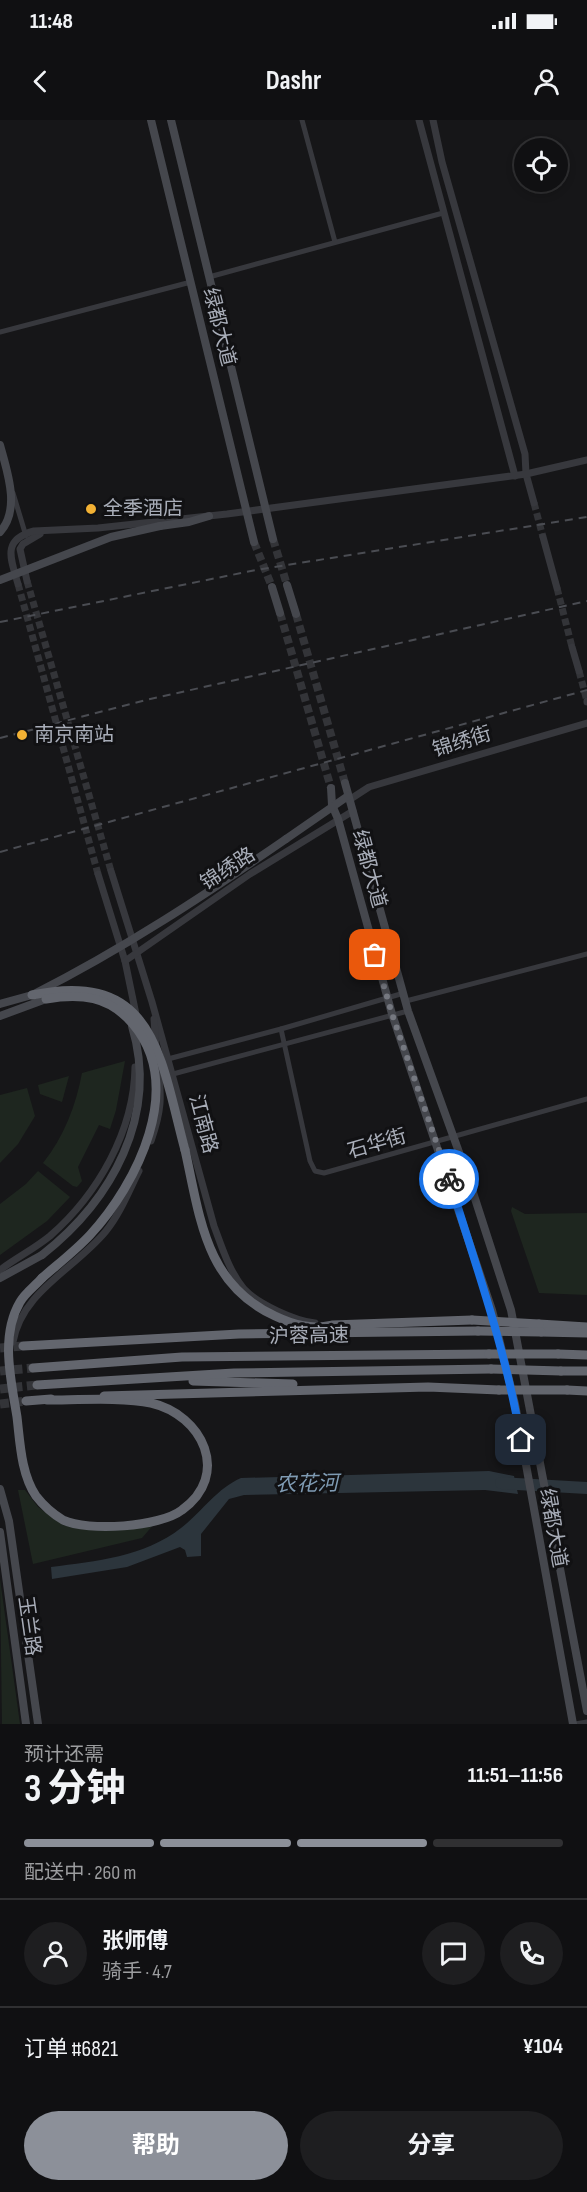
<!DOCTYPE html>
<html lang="zh">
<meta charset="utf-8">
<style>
:root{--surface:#101012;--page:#1e1e20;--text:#f1f3f6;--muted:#9c9d9f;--line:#303032;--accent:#8c9099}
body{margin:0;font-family:"Sofia Sans Condensed","Noto Sans SC",sans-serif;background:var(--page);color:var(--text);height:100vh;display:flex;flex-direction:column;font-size:22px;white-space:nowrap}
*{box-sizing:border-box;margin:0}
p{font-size:20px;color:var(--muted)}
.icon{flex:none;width:33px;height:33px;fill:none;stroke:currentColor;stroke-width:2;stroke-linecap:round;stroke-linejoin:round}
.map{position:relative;height:1604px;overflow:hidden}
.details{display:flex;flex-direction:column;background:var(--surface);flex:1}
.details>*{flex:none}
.controls{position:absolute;left:514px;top:18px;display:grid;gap:12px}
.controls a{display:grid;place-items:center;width:54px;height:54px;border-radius:50%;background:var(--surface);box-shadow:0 3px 9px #0003,0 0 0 2px var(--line);font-size:30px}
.pin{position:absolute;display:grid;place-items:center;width:51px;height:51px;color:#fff;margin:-26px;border-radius:12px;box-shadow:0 3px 9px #0006}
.courier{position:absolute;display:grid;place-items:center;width:60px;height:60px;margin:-30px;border:4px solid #1a73e8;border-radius:50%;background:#fff;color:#222;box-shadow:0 2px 8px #0007}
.summary em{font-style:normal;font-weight:700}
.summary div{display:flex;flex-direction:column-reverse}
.summary{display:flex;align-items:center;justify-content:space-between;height:102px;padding:0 24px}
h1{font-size:39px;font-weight:700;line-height:45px}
.bar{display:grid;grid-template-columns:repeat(4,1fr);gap:9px 6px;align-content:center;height:72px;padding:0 24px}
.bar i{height:8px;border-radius:4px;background:var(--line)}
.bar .on{background:var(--accent)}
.bar p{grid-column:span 4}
.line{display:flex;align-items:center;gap:15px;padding:0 24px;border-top:2px solid var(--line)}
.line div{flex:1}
.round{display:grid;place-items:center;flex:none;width:63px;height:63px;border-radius:32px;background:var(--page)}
.primary-button{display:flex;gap:12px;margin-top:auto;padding:12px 24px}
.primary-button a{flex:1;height:69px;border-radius:36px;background:var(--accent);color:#fff;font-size:24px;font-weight:700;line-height:69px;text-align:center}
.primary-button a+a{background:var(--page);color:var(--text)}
.status{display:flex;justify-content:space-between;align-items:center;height:42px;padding:0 30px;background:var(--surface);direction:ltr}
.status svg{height:16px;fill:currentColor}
header{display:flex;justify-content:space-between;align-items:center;height:78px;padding:0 24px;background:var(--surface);font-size:27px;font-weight:700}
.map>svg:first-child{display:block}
.green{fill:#1e261f}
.water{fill:#2c353c}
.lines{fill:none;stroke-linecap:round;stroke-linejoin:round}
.river{stroke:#2c353c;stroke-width:12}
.tertiary-tunnel{stroke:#333438;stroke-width:7;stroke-dasharray:7 3.5;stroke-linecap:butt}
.secondary-tunnel{stroke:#333438;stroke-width:8;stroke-dasharray:8 4;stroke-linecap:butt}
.motorway-tunnel{stroke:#333438;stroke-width:9;stroke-dasharray:9 4.5;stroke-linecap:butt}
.minor{stroke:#37383d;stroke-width:5}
.tertiary{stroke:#37383d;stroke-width:7}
.secondary{stroke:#45474d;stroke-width:8}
.motorway{stroke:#63666e;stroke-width:9}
.rail{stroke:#4a4c52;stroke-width:2;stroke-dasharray:8 6;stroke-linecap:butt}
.secondary-bridge{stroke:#45474d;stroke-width:8}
.motorway-bridge{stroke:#63666e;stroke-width:9}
.done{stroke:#757880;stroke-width:6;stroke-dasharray:0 10.8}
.route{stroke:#1a73e8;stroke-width:8}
.poi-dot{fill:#f2b134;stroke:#111113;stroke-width:2}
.labels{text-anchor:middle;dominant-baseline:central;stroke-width:6;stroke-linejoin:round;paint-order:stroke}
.street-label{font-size:20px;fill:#a8adb8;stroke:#111113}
.poi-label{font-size:20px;fill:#a8adb8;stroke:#111113;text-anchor:start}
.water-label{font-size:21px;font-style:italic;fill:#7f9bb3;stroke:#111113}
</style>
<div class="status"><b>11:48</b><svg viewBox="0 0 49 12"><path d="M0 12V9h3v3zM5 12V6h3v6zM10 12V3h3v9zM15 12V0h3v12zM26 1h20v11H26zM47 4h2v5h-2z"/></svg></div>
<header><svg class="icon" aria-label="back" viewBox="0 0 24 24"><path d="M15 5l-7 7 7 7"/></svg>Dashr<svg class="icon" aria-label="person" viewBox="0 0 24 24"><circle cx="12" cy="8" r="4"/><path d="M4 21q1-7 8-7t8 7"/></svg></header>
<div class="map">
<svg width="587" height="1604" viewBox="0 0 587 1604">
<rect width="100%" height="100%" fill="#161618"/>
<g class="green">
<path d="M125 941 116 990 110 1009 99 1005 78 1047 82 1061 77 1067 73 1066 43 1043C64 1017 76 985 82 953Z"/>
<path d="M69 956 62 982 40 974 38 965Z"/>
<path d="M27 968 35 996 18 1024 0 1043V975Z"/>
<path d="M38 1051 70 1077 47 1101 0 1135V1084L26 1064Z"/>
<path d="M512 1087 525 1094 587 1093V1175L539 1173 511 1091Z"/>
<path d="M18 1370H25L38 1387 59 1402 154 1404 142 1418 33 1444Z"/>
<path d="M0 1459 20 1604H2Z"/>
</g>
<path class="water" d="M489 1351 514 1356 518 1374 485 1370 244 1375 229 1379 201 1414V1436L187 1437 185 1430 180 1427 127 1447 52 1459 51 1447C96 1441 144 1437 181 1408 202 1392 216 1369 241 1358Z"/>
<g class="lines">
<path class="river" d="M501 1363 587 1368"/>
<g class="tertiary-tunnel">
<path d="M534 383 543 417"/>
<path d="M27 461 111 751"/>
<path d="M18 464 98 754"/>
<path d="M557 468 572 527"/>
<path d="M579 551 587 581"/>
</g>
<g class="secondary-tunnel">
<path d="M273 419 287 465"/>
<path d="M254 422 272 467"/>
<path d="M280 493 331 668"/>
<path d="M296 494 345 663"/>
</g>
<g class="motorway-tunnel">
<path d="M0 1228 23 1226"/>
<path d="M0 1251 33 1248"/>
<path d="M0 1269 37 1265"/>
<path d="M0 1284 26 1281"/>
</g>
<g class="minor">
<path d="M302 0 335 122"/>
<path d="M209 157 443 93"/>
<path d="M0 212 191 162"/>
<path d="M13 373 26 416"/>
<path d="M406 881 587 834"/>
<path d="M281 909 310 1041 315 1051 324 1053 587 979"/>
<path d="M168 939 281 909 404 873"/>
<path d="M173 954 408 891"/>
<path d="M575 1604 587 1602"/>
</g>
<g class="tertiary">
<path d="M419 0 515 356"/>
<path d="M433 0 442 42 525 334 526 354 534 383"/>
<path d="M543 417 557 468"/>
<path d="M27 461 20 429 23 424 40 414"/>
<path d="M18 464C11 439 1 420 34 411L98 408 227 394 526 354 587 340"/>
<path d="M572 527 579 551"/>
<path d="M587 581V582"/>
<path d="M349 680 369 667 587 603"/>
<path d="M111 751 152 882 214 1106C222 1127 229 1151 244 1169 258 1184 295 1201 315 1203"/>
<path d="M98 754 125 841 137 899"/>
<path d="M125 841 250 754 353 691"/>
<path d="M154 899 156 927"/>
<path d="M151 1021C163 987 161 976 158 941"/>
<path d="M0 1150C16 1138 34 1129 50 1116 98 1074 134 1011 135 947"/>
<path d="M13 1222C22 1171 75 1149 106 1111 120 1094 129 1071 139 1051"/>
</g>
<g class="secondary">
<path d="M151 0 254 422"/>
<path d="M171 0 273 419"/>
<path d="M0 325C7 351 21 389 0 412"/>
<path d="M160 406 189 402 209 396"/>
<path d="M287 465 296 494"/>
<path d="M272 467 280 493"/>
<path d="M345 663 408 891 468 1057 511 1190 587 1591"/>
<path d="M331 668 332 685 338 699 392 894 492 1190 515 1284 573 1604"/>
<path d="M286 719 348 676"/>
<path d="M0 884 32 875"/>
<path d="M0 896 46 879"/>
<path d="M0 1158 42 1135"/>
<path d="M0 1369 9 1401 38 1604"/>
<path d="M0 1412 26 1604"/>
</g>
<g class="motorway">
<path d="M185 1030C200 1097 205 1164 275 1196 294 1205 312 1210 332 1205L472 1200"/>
<path d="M42 1158C35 1166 25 1173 20 1182 0 1216 11 1260 17 1297 20 1322 21 1354 36 1376 43 1385 53 1394 63 1400 88 1412 160 1407 182 1390 231 1355 203 1295 151 1283 124 1277 75 1280 47 1280"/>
<path d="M539 1204 587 1207"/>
<path d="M541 1212 587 1213"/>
<path d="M23 1226 239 1214 478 1211"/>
<path d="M558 1234 587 1235"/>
<path d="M33 1248 182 1237 489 1234"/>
<path d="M561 1251H587"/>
<path d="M193 1261 293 1264"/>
<path d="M37 1265 234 1253 491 1249"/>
<path d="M567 1270 587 1271"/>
<path d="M104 1276 428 1267 499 1270"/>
<path d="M26 1281 51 1279"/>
</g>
<g class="rail">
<path d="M0 502 256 450 587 397"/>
<path d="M0 618 146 580 587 481"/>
<path d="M0 732 587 570"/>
</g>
<g class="secondary-bridge">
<path d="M0 460 111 417 160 406"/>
<path d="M34 874C123 829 205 775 286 719"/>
<path d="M42 1135C112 1080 159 996 132 906"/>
</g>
<g class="motorway-bridge">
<path d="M32 875C155 849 160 937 185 1030"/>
<path d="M42 1158C58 1144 75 1131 90 1115 137 1064 186 967 133 904 109 876 81 873 46 879"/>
<path d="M472 1200 539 1204"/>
<path d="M478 1211 541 1212"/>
<path d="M489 1234H558"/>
<path d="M491 1249 561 1251"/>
<path d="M499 1270H567"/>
</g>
</g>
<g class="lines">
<path class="done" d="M375 835 392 894 449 1059"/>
<path class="route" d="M449 1059C476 1146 506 1230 521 1320"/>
</g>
<g class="poi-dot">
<circle cx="91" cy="389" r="6"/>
<circle cx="22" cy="615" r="6"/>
</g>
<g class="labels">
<g class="street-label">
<text transform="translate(219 207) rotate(76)">绿都大道</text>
<text transform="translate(462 622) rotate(-17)">锦绣街</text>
<text transform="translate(228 749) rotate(-33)">锦绣路</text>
<text transform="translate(369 749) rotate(75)">绿都大道</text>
<text transform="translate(203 1004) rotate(75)">江南路</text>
<text transform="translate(377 1024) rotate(-16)">石华街</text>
<text transform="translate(309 1216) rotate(-1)">沪蓉高速</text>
<text transform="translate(553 1408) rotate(80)">绿都大道</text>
<text transform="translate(29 1506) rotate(82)">玉兰路</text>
</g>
<g class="poi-label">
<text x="103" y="389">全季酒店</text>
<text x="34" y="615">南京南站</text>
</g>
<g class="water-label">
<text transform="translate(307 1364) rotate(-1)">农花河</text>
</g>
</g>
</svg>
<div class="controls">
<a><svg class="icon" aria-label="locate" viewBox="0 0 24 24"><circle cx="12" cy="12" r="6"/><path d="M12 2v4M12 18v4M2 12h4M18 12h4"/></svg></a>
</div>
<div class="pin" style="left:375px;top:835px;background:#ea580c"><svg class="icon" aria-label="bag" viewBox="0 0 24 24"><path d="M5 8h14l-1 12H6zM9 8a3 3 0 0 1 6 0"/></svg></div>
<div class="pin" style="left:521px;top:1320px;background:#1f2937"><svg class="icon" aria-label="home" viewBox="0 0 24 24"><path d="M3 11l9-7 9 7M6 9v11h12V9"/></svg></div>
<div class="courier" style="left:449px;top:1059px"><svg class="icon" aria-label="bike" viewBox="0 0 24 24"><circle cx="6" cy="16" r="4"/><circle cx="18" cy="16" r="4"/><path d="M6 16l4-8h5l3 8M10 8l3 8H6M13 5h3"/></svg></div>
</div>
<section class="details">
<div class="summary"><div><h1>3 分钟</h1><p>预计还需</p></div><em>11:51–11:56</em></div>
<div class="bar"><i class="on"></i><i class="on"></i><i class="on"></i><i></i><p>配送中 · 260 m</p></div>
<div class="line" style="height:108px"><a class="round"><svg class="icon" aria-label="person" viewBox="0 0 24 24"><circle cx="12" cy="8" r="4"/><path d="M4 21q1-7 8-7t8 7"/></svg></a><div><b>张师傅</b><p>骑手 · 4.7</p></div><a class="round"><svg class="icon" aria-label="chat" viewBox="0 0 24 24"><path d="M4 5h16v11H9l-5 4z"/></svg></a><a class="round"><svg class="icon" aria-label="phone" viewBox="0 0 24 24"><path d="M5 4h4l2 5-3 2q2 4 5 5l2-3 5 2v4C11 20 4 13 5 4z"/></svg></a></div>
<div class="line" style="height:78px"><div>订单 #6821</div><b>¥104</b></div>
<div class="primary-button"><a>帮助</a><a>分享</a></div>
</section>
